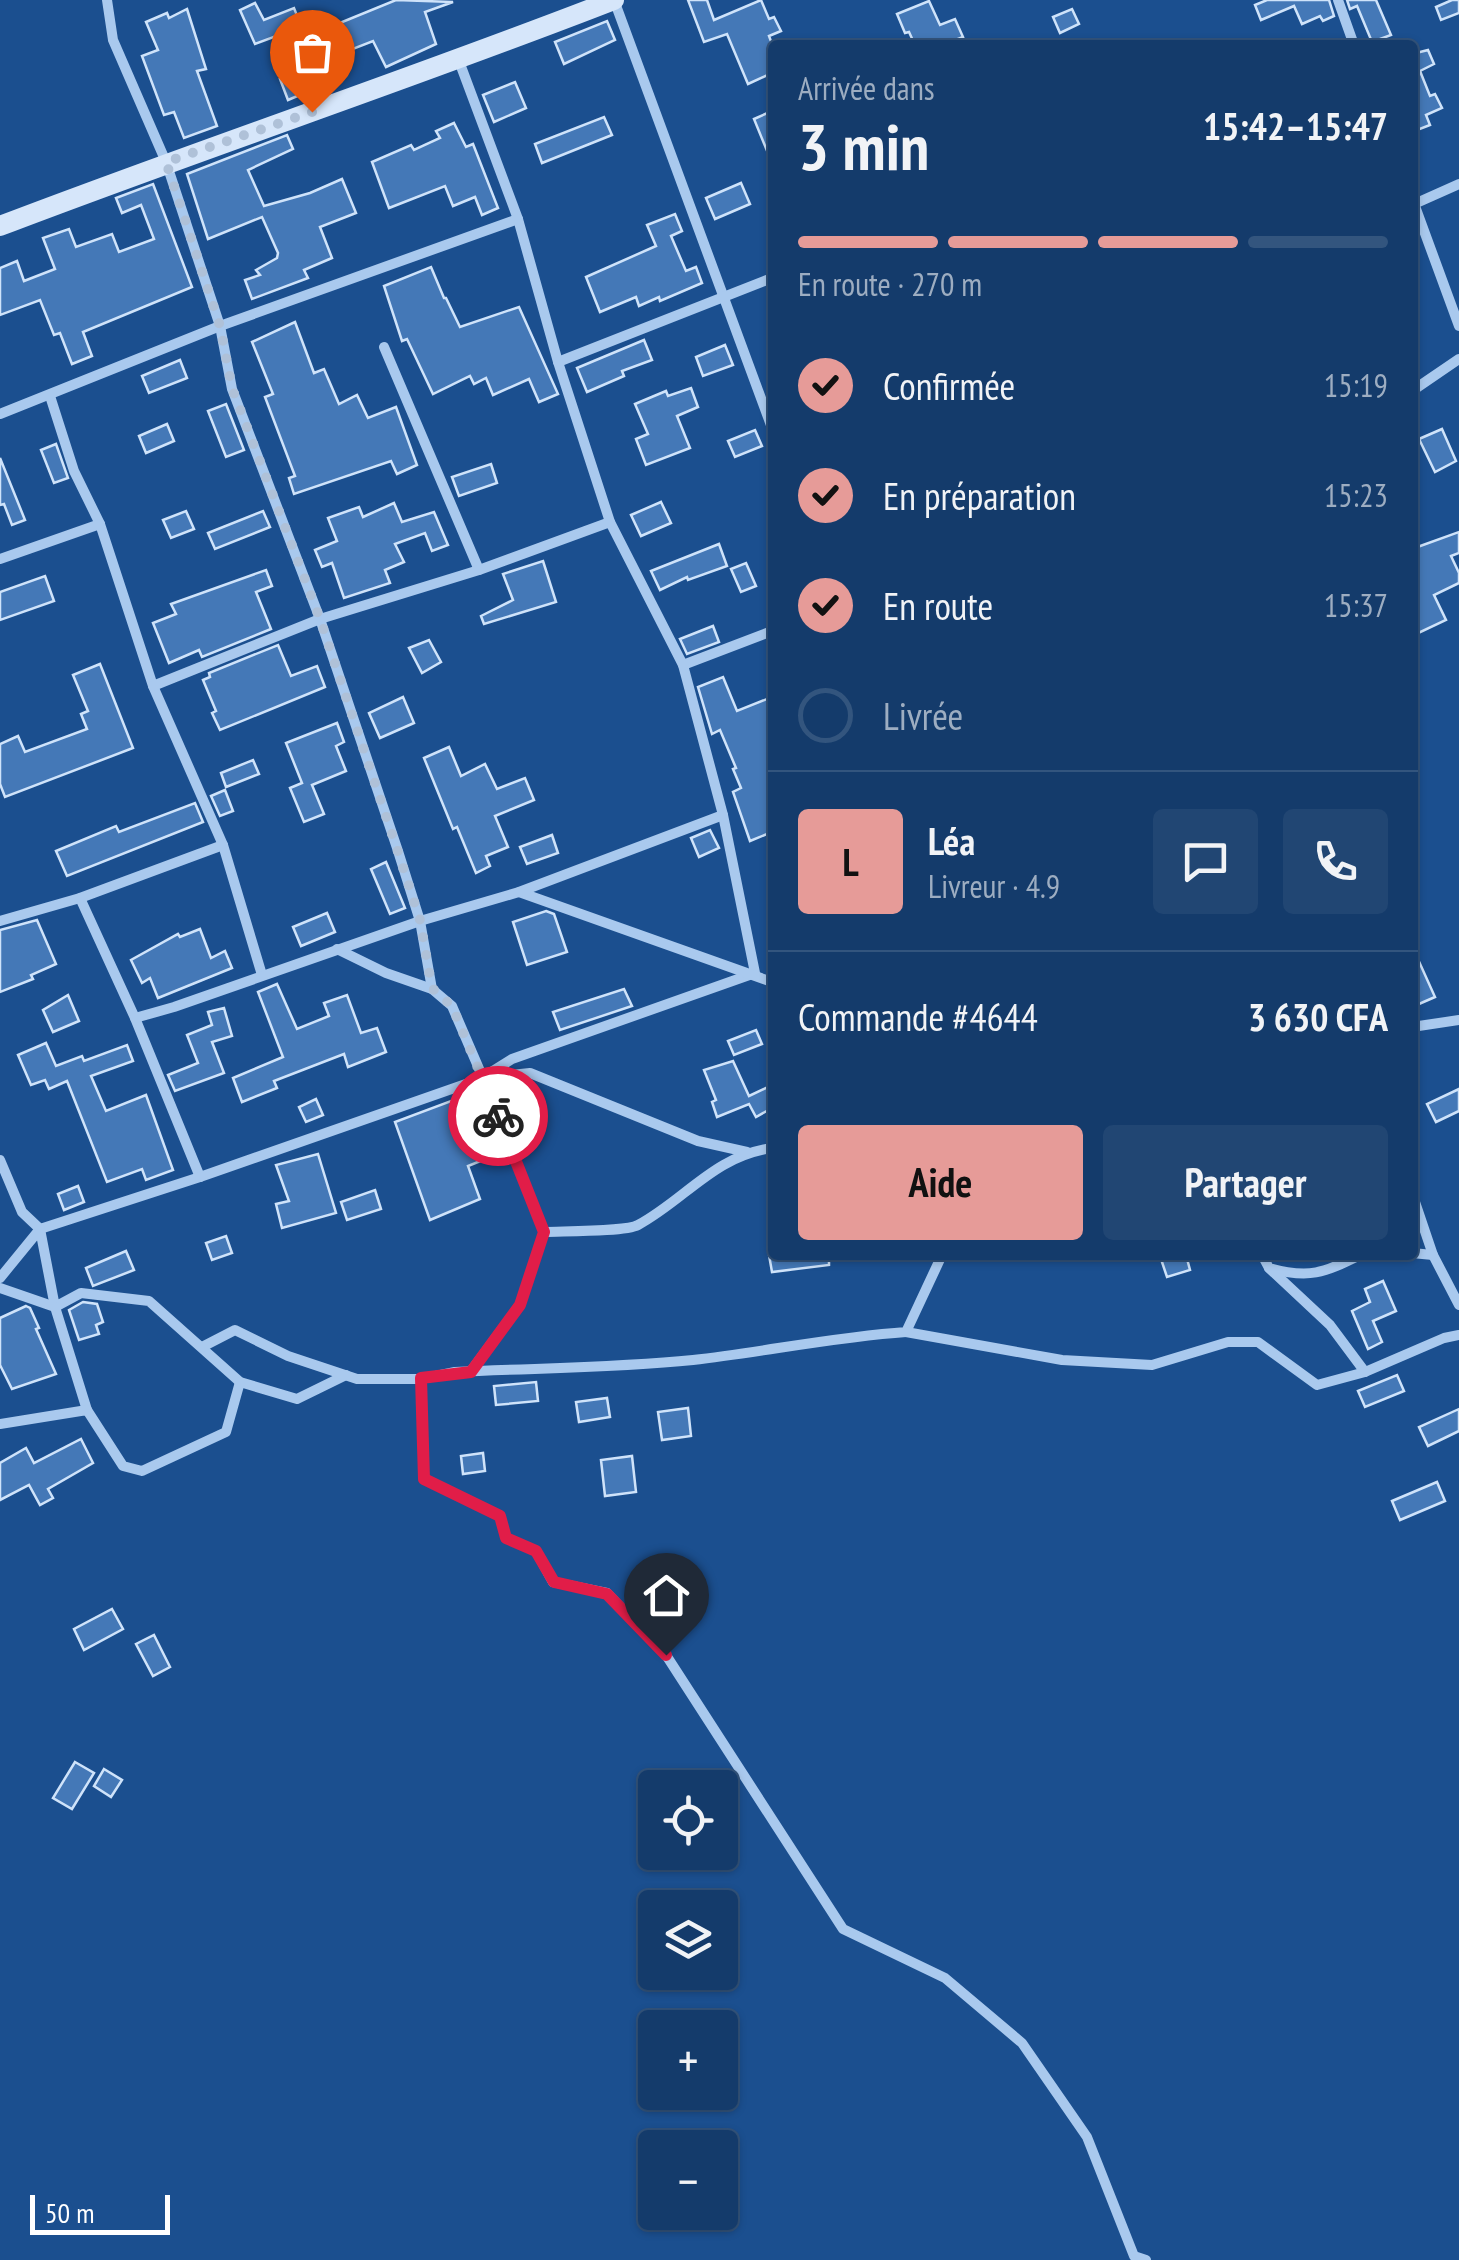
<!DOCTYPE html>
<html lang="fr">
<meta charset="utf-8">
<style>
:root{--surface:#143b6b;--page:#214673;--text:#f1f3f6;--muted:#9dadc1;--line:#33557e;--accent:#e69b98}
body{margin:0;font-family:"PT Sans Narrow",sans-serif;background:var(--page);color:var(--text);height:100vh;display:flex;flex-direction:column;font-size:38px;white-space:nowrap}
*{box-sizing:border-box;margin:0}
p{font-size:32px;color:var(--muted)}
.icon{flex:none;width:55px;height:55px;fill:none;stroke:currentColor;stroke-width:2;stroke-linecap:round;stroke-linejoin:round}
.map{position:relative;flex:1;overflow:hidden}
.sheet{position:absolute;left:768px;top:40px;width:650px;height:1220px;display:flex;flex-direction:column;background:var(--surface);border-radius:10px;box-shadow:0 2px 8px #0004,0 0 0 2px var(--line)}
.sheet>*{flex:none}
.tools{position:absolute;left:638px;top:1770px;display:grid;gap:20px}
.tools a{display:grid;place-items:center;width:100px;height:100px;border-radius:10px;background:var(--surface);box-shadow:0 2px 8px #0004,0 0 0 2px var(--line);font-size:50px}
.scale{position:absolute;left:30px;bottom:25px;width:140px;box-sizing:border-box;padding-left:10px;border:5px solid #fff;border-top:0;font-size:28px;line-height:35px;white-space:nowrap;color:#fff;-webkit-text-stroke:8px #1b4f8f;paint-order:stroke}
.pin{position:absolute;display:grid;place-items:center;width:85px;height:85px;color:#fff;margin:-102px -42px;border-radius:50% 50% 50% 0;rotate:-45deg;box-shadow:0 0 10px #0007}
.pin .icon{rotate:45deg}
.courier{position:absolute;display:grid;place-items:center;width:100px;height:100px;margin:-50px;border:8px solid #e11d48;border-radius:50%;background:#fff;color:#222;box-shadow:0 2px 12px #0007}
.overview em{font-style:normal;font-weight:800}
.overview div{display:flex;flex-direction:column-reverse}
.overview{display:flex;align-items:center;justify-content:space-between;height:170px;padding:0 30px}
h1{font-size:65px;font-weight:800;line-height:75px}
.bar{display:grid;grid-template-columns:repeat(4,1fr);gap:15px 10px;align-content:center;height:120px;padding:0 30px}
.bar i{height:12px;border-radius:8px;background:var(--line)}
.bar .current{background:var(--accent)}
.bar p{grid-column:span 4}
.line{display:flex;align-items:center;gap:25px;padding:0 30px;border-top:2px solid var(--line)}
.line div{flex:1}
.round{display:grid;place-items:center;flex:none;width:105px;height:105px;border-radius:10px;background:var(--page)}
ol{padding:0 30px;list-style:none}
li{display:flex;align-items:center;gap:30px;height:110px}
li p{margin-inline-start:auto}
li .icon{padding:10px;border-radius:50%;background:var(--accent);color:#111;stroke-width:4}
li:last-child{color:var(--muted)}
li i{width:55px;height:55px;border:5px solid var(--line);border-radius:50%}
.button{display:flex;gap:20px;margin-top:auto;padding:20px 30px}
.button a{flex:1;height:115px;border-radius:10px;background:var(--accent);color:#111;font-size:40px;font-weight:800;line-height:115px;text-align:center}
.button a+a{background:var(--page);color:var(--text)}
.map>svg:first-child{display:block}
.building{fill:#4478b7;stroke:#cfe3fa;stroke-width:2.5}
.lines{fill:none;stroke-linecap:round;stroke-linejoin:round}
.street{stroke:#a9c9ee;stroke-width:10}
.secondary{stroke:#d6e6fa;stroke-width:20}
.done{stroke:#afc1d8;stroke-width:10;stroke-dasharray:0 18}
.route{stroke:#e11d48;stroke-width:12}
</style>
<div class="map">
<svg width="1459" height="2260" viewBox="0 0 1459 2260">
<rect width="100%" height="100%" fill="#1b4f8f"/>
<g class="building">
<path d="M396 0 453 2 425 12 436 44 386 67 373 41 304 68 287 32 255 44 240 10 255 3 264 20 294 8 304 33 308 36Z"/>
<path d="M688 0H707L714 20 761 0 769 19 774 17 781 31 769 36 772 44V73L748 84 727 34 704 42Z"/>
<path d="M1267 0H1329L1334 16 1323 21 1320 16 1302 24 1294 6 1261 20 1255 5Z"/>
<path d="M1347 0H1376L1391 35 1372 42 1357 6 1350 9Z"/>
<path d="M1452 0H1459V13L1441 20 1436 7Z"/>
<path d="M929 1 940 25 955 19 963 37 943 45H915L909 32 905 33 897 14Z"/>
<path d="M187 9 206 69 197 71 217 126 184 138 174 112 164 115 142 56 158 50 146 22 167 13 169 18Z"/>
<path d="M1072 9 1079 24 1060 33 1053 17Z"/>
<path d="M607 21 615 40 564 64 555 42Z"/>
<path d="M1428 50 1434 64 1420 71 1430 96 1435 94 1442 108 1426 115 1430 125 1412 132V54Z"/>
<path d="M313 66 321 86 288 100 280 79Z"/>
<path d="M515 82 526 108 494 122 483 95Z"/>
<path d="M772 111V163L754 119Z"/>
<path d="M604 117 612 135 542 163 535 144Z"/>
<path d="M454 123 466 147 473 144 498 208 482 215 475 197 453 206 445 186 389 208 372 162 411 145 414 150 440 138 436 131Z"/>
<path d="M287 135 293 149 248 170 264 206 310 193 342 179 356 213 320 227 332 258 304 270 308 278 252 299 245 280 260 275 256 270 277 258 278 253 262 217 208 239 187 174Z"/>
<path d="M741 183 750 204 715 219 706 198Z"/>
<path d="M153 184 192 287 83 332 92 356 72 364 60 333 54 335 40 300 0 315V268L17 261 24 281 55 269 43 238 69 229 76 247 112 234 119 252 154 239 141 205 122 213 116 198Z"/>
<path d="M675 214 682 231 671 236 686 271 696 267 702 283 660 301 659 297 639 306 636 297 600 312 586 277 656 246 647 225Z"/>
<path d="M431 267 444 298H446L460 327 519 307 558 394 539 402 529 379 493 395 486 378 474 384 470 376 433 394 407 339 402 341 384 286Z"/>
<path d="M295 322 314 373 324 369 339 404 357 395 368 418 396 407 417 465 397 474 391 461 294 494 289 478 295 476 265 397 273 394 252 342Z"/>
<path d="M644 340 652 360 622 371 624 376 587 392 577 368Z"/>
<path d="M725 345 733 365 703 376 696 357Z"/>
<path d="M180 360 187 378 149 393 142 376Z"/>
<path d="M691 388 698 407 677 416 690 448 646 465 636 439 648 434 635 404 666 391 668 396Z"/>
<path d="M226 404 244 450 226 457 208 411Z"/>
<path d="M167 424 174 441 146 453 139 436Z"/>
<path d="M1442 429 1456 461 1435 472 1419 439Z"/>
<path d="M755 430 762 446 735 457 728 441Z"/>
<path d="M56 444 68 478 54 483 41 450Z"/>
<path d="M0 458 25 520 12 525 4 504 0 505Z"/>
<path d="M491 464 497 483 459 496 452 477Z"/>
<path d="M661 502 671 523 641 536 631 515Z"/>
<path d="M394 503 402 522 434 512 448 545 432 551 425 533 395 544 404 562 385 570 390 583 344 598 332 563 322 567 315 550 337 541 328 518 359 507 363 517Z"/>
<path d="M186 511 194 529 171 538 163 520Z"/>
<path d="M263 511 270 527 215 549 208 533Z"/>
<path d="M1459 532V553L1451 556 1459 573V583L1434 595 1446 620 1412 636V549Z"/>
<path d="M719 544 727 566 688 580 687 577 660 590 651 571Z"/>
<path d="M543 561 556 602 484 624 481 616 513 600 503 574Z"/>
<path d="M746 563 756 586 741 592 731 569Z"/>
<path d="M266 570 272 586 256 592 271 629 202 657 199 650 169 663 153 623 176 614 171 604Z"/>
<path d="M45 576 54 601 0 620V592Z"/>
<path d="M713 626 719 642 687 654 680 639Z"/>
<path d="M429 640 441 662 422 673 409 648Z"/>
<path d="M278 645 291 676 317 666 325 687 220 730 212 713 216 711 203 680 210 677 209 673Z"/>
<path d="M100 664 133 748 5 797 0 784V744L18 736 25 752 87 729 81 714 88 711 73 675Z"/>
<path d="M723 677 737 711 772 697V832L750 841 733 792 741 788 733 769 736 768 720 730 712 734 698 687Z"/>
<path d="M403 697 414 723 380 738 369 713Z"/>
<path d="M337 723 344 742 336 746 346 771 312 785 324 814 304 822 290 788 302 783 286 743Z"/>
<path d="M449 747 461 776 485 764 497 789 525 778 534 800 495 816 508 847 486 856 490 866 476 873 457 827 453 829 424 758Z"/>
<path d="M253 760 259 774 226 787 221 773Z"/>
<path d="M225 790 233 811 220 816 211 796Z"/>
<path d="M195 803 203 822 67 876 56 851 116 826 119 832Z"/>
<path d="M710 830 719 848 699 857 691 838Z"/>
<path d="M552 835 558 853 527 864 520 847Z"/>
<path d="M386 862 405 908 390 914 371 869Z"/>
<path d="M546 911 554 914 567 952 527 965 513 922Z"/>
<path d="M327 913 335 932 301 946 293 927Z"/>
<path d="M37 920 56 964 31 975 33 979 0 992V930Z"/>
<path d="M200 929 211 958 225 951 232 968 158 998 150 978 142 983 131 960 178 934 180 937Z"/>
<path d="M1412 946 1435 997 1412 1007Z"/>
<path d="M277 984 297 1029 329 1016 324 1003 347 995 361 1033 377 1028 386 1052 348 1067 344 1054 274 1081 277 1088 242 1102 233 1078 283 1057 258 992Z"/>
<path d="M624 989 632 1006 560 1030 553 1012Z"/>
<path d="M68 995 79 1021 53 1032 43 1010Z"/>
<path d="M224 1008 232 1036 212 1042 224 1073 175 1091 168 1075 198 1063 187 1035 212 1025 208 1012Z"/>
<path d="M756 1030 762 1044 734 1055 728 1041Z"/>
<path d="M46 1043 56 1066 82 1056 84 1061 127 1045 133 1061 91 1076 106 1111 146 1095 173 1170 146 1180 142 1169 107 1182 67 1081 49 1089 45 1080 31 1085 18 1055Z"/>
<path d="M733 1061 749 1096 772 1085V1108L756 1117 749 1104 717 1117 712 1102 716 1100 704 1070Z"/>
<path d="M1459 1089V1111L1436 1122 1427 1104Z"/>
<path d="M459 1098 483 1160 468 1166 480 1199 430 1220 395 1122Z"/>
<path d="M316 1099 323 1115 306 1122 299 1107Z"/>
<path d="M318 1154 336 1213 282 1228 276 1204 289 1201 276 1165Z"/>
<path d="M78 1186 84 1202 64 1210 58 1194Z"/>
<path d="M375 1190 381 1209 347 1220 341 1202Z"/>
<path d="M226 1236 232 1253 212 1260 206 1243Z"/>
<path d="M126 1251 134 1270 93 1286 86 1268Z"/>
<path d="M769 1255H829V1265L772 1272Z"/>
<path d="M1174 1255H1186L1190 1270 1167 1277 1161 1259Z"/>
<path d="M1383 1281 1396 1311 1373 1321 1382 1342 1368 1349 1352 1311 1370 1302 1365 1289Z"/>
<path d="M83 1302 97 1304 103 1322 96 1325 99 1334 79 1340 69 1310Z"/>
<path d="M26 1306 30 1308 39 1328 36 1329 56 1374 12 1389 0 1365V1318Z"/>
<path d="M1397 1375 1404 1391 1365 1407 1358 1391Z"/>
<path d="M536 1382 538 1401 496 1405 494 1386Z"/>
<path d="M607 1398 610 1417 579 1422 576 1402Z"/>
<path d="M688 1408 691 1436 662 1440 658 1412Z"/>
<path d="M1459 1409V1431L1428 1446 1419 1427Z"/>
<path d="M81 1439 93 1463 48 1489 53 1498 40 1505 29 1485 0 1500V1463L26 1448 34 1463Z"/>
<path d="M483 1453 485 1471 463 1474 461 1456Z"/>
<path d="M632 1456 636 1492 605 1496 601 1460Z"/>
<path d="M1437 1482 1445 1501 1400 1520 1392 1501Z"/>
<path d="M112 1609 123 1629 84 1650 74 1629Z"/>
<path d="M154 1635 170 1667 153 1676 136 1644Z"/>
<path d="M75 1762 94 1773 72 1809 53 1798Z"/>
<path d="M104 1769 122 1780 111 1797 94 1786Z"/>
</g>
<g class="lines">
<g class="street">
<path d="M107 0 113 40 166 162 220 326 232 389 320 619 398 851 420 921 432 989 452 1006 483 1078 530 1073 698 1141 747 1152"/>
<path d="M614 0 772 428"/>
<path d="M1338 0 1354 45"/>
<path d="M459 61 518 219 558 362 610 522 683 665 723 815 755 973 512 1059 488 1074"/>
<path d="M1412 198 1459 326"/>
<path d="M1412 205 1459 184"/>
<path d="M384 347 479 570"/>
<path d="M558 362 772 278"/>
<path d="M1412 391 1459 359"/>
<path d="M50 396 74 471 100 524 153 686 223 845 262 975"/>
<path d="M0 414 220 326 518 219"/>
<path d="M0 559 100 524"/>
<path d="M683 665 772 631"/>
<path d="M153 686 320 619 479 570 610 522"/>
<path d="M519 892 772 982"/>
<path d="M80 898 135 1018 200 1177"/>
<path d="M0 921 80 898 223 845"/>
<path d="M337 949 386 973 432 989"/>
<path d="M135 1018 174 1007 420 921 519 892 723 815"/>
<path d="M1412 1027 1459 1020"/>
<path d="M0 1160 22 1212 40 1229 200 1177 483 1078 544 1232 520 1305 471 1371"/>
<path d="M1412 1193 1433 1255 1459 1305"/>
<path d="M544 1232C562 1231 625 1232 638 1225 686 1199 714 1156 772 1148"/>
<path d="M1412 1253 1433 1255"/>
<path d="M942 1255 906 1332C834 1337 764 1352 693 1360 615 1368 534 1368 455 1372L421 1379 424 1479 500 1516 506 1538 536 1551 553 1582 607 1593 666 1655 843 1929 945 1978 1022 2043 1087 2137 1134 2256 1146 2260"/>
<path d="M1262 1255 1269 1268C1309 1279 1324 1273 1360 1255"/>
<path d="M1269 1268 1330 1325 1365 1372"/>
<path d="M0 1278 40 1229 55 1307 81 1293 149 1301 240 1382 297 1399 346 1375"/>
<path d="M0 1288 55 1307 87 1410"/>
<path d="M906 1332 1062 1360 1152 1365 1228 1342H1258L1317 1385 1365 1372 1444 1338 1459 1335"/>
<path d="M202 1347 235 1330 288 1356 357 1379H421"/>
<path d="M0 1424 87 1410 123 1466 142 1471 226 1432 240 1382"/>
</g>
<path class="secondary" d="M0 226C204 148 411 79 614 0"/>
</g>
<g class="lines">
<path class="done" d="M312 112 166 162 220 326 232 388 320 619 398 852 420 920 432 988 452 1006 498 1116"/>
<path class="route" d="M498 1116 544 1232 520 1305 471 1372 421 1378 424 1479 500 1516 506 1538 536 1551 554 1582 607 1594 666 1655"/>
</g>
</svg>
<div class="tools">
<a><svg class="icon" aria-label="locate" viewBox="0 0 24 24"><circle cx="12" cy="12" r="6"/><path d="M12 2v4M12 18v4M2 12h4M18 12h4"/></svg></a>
<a><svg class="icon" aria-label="layers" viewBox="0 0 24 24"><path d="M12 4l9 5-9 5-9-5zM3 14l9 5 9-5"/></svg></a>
<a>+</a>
<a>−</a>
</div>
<div class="scale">50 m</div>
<div class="pin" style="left:312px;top:112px;background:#ea580c"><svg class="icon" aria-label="bag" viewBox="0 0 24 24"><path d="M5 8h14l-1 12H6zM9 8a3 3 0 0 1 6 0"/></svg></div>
<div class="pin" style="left:666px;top:1655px;background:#1f2937"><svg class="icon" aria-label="home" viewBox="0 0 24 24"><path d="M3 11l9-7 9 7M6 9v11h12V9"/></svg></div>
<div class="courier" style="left:498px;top:1116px"><svg class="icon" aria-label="bike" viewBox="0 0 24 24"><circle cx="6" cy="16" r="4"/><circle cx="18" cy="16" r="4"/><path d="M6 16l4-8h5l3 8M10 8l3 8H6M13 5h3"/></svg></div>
<section class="sheet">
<div class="overview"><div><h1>3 min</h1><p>Arrivée dans</p></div><em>15:42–15:47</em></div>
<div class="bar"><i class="current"></i><i class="current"></i><i class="current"></i><i></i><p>En route · 270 m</p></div>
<ol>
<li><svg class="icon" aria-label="check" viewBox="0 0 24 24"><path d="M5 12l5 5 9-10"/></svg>Confirmée<p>15:19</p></li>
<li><svg class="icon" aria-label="check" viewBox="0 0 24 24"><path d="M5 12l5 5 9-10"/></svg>En préparation<p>15:23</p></li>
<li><svg class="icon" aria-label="check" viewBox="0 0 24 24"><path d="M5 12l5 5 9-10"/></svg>En route<p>15:37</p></li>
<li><i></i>Livrée</li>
</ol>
<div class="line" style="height:180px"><b class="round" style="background:var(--accent);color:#111">L</b><div><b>Léa</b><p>Livreur · 4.9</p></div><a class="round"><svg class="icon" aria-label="chat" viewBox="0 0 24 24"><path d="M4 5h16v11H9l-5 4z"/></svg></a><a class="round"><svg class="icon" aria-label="phone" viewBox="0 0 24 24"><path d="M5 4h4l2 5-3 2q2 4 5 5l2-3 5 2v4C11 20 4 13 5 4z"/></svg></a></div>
<div class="line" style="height:130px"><div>Commande #4644</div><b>3 630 CFA</b></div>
<div class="button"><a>Aide</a><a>Partager</a></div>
</section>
</div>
